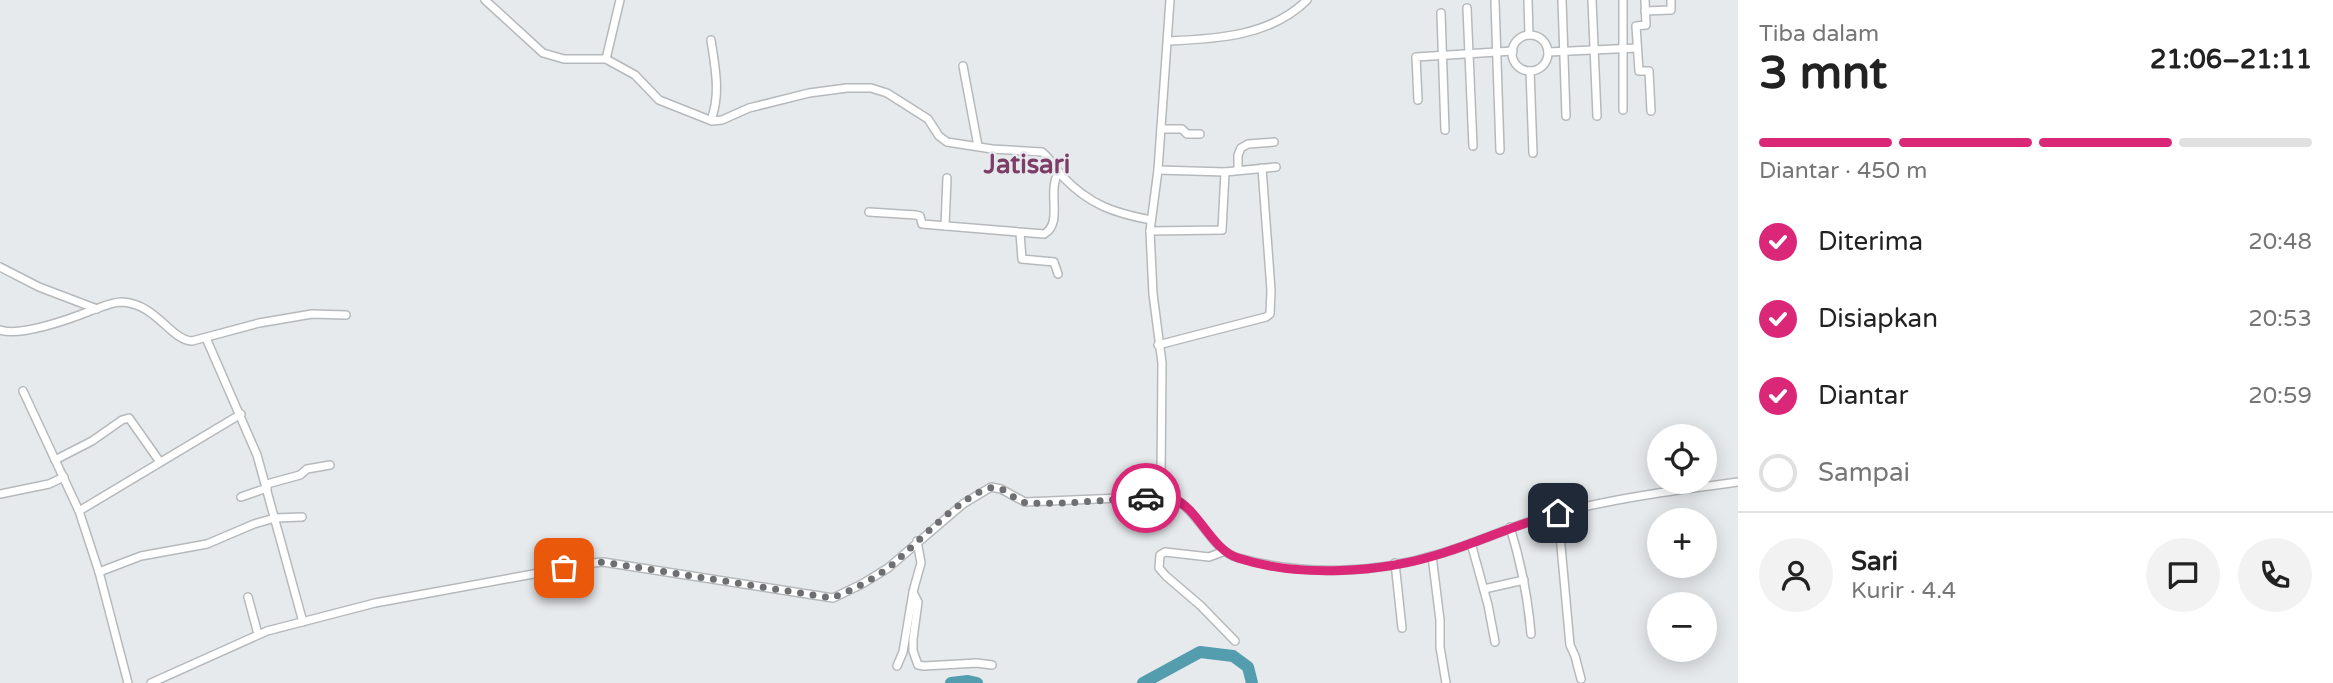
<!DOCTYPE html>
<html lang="id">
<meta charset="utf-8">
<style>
:root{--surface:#fff;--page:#f2f2f2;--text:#222;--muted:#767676;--line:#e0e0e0;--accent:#db2777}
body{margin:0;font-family:"Varela Round",sans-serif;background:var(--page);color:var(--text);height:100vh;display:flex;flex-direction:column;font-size:26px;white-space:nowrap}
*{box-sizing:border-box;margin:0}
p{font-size:23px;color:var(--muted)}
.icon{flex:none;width:38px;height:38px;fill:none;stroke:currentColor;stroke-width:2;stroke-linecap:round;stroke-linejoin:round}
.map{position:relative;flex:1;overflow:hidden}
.drawer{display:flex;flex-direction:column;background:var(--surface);width:595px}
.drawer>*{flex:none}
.buttons{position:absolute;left:1647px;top:424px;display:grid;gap:14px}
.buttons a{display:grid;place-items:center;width:70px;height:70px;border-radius:50%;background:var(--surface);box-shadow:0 4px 18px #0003;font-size:35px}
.pin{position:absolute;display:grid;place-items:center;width:60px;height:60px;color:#fff;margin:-30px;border-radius:14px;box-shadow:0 4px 10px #0006}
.courier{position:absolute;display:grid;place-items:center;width:70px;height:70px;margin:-35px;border:5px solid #db2777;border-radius:50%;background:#fff;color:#222;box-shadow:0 2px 9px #0007}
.summary em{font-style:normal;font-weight:800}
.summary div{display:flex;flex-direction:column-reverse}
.summary{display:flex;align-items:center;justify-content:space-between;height:119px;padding:0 21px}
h1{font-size:46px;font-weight:800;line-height:52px}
.bar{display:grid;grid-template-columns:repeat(4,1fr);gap:10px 7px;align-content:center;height:84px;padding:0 21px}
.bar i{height:9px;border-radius:5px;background:var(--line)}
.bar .on{background:var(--accent)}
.bar p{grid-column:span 4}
.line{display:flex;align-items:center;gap:18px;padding:0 21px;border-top:2px solid var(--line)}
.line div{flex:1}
.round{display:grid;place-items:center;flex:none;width:74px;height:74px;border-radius:37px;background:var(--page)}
ol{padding:0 21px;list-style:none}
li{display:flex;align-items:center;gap:21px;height:77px}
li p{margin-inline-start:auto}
li .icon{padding:7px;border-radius:50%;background:var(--accent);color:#fff;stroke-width:4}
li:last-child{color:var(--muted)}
li i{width:38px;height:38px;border:4px solid var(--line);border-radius:50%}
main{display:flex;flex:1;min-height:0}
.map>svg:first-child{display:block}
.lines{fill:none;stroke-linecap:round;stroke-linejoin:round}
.river{stroke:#539dae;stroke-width:12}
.minor-casing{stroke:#b6b9bc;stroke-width:10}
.minor{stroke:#fff;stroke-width:7}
.done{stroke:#6d6f72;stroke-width:7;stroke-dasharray:0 12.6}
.route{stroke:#db2777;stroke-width:9}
.labels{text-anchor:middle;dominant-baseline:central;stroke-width:5;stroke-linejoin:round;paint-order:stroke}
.quarter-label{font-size:26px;font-weight:bold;fill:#7c3e66;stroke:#e7eaed}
</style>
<main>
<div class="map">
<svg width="1738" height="683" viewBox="0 0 1738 683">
<rect width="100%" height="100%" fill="#e7eaed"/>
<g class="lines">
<g class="river">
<path d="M951 683 968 681 977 683"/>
<path d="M1143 683 1200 652 1233 656 1248 667 1252 683"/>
</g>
<defs>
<g id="minor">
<path d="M485 0 543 53 564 59H606L635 75 659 100 712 121 722 120 749 108 809 93 847 88H871L887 93 928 119 939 136 947 142 992 149 1042 152C1051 159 1055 169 1063 177 1090 205 1114 213 1151 220"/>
<path d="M1528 0 1529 35"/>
<path d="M1562 0 1566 116"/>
<path d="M1592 0 1597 116"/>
<path d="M1623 0V110"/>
<path d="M1645 0 1646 25 1636 26 1639 71H1649L1651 111"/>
<path d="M1495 2 1500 150"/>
<path d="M1467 8 1473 146"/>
<path d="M1645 11 1671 10V0"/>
<path d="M1441 13 1445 130"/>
<circle cx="1530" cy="53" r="18"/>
<path d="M1169 41C1217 39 1271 36 1307 0"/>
<path d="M1548 52 1637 48"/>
<path d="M606 59 620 0"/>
<path d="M963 66 978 146"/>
<path d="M1530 71 1533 153"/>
<path d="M1418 100 1416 57 1513 51"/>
<path d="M711 120C721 94 715 67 711 40"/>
<path d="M1161 129H1182L1187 134H1200"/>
<path d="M1158 170 1225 172 1276 167"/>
<path d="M1238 170V155L1241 148 1248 144 1274 142"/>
<path d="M869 212 916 215 920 216 922 224 1044 234C1064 223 1046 191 1059 172"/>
<path d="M945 226 947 178"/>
<path d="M1150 231 1222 230 1225 172"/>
<path d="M1020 233 1022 259 1054 262 1058 274"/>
<path d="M0 267 39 287 97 309"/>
<path d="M0 330C20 337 70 319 90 311 100 308 111 302 122 302 157 304 169 339 192 341L259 323 312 314 346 315"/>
<path d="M206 338 257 455 303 622"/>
<path d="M1158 345 1266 317 1270 314 1271 290 1262 168"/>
<path d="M23 391 79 511 99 572 128 683"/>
<path d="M55 460 92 441 122 420 129 418 160 462"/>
<path d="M267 484 300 475 307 469 330 465"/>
<path d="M0 494 49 484 64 477"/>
<path d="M1168 496 1161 477 1162 363 1153 294 1150 231 1158 170 1170 0"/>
<path d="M241 497 267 488"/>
<path d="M79 511 241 414"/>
<path d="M1558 513 1570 645 1575 656 1581 679"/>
<path d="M1510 527C1521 563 1528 597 1531 634"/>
<path d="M917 541 921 563 914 588 913 592 918 602 913 639V651L918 665 924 666 977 663 992 665"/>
<path d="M1471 543 1488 605 1495 642"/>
<path d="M1225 551 1209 557 1165 552 1160 555 1159 568 1166 576 1201 606 1235 641"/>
<path d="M1432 556 1440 620V647L1446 683"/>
<path d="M1395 563 1402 628"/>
<path d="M99 572 141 556 207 544 254 524 275 518 302 517"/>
<path d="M1484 589 1524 580"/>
<path d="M248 597 258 634"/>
<path d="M897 666 903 652 913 592"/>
<path d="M151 683 267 631 375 603 593 563 603 562 833 598 862 584 888 568 963 504 991 487 1001 489 1025 502 1168 496C1198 506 1210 551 1239 558 1304 576 1375 574 1439 554 1478 543 1515 524 1555 514 1614 498 1677 490 1738 482"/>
</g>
</defs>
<use href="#minor" class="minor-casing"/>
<use href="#minor" class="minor"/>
</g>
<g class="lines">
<path class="done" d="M564 568 603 562 832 598C853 590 876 578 893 564 915 545 963 494 990 488 1005 484 1013 502 1028 503 1065 505 1108 499 1146 498"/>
<path class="route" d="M1146 498C1154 498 1164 495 1172 498 1198 507 1211 550 1238 558 1299 578 1382 573 1443 553 1482 541 1519 523 1558 513"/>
</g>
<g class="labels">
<g class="quarter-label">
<text x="1027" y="164">Jatisari</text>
</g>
</g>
</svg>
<div class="buttons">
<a><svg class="icon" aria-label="locate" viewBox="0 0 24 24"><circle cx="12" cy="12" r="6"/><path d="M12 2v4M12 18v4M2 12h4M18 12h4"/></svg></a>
<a>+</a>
<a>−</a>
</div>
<div class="pin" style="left:564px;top:568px;background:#ea580c"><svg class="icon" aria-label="bag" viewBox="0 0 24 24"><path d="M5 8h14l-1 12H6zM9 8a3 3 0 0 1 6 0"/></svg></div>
<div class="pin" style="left:1558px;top:513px;background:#1f2937"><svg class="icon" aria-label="home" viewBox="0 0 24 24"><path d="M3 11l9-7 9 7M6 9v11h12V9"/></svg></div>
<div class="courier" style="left:1146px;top:498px"><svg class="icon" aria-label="car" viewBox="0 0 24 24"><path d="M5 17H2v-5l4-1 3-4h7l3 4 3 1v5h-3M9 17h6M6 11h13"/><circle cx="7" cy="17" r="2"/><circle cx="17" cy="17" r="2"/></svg></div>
</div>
<section class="drawer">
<div class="summary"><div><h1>3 mnt</h1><p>Tiba dalam</p></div><em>21:06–21:11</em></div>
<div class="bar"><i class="on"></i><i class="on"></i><i class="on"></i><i></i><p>Diantar · 450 m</p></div>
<ol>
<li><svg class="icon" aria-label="check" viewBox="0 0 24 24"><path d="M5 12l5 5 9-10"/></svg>Diterima<p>20:48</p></li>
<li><svg class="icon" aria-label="check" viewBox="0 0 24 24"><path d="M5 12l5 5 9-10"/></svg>Disiapkan<p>20:53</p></li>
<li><svg class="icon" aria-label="check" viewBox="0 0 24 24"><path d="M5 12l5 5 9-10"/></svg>Diantar<p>20:59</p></li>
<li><i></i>Sampai</li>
</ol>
<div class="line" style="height:126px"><a class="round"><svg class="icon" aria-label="person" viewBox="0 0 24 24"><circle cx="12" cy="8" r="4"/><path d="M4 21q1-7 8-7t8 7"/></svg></a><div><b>Sari</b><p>Kurir · 4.4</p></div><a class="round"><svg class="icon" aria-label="chat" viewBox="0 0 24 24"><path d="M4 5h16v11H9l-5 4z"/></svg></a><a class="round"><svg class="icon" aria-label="phone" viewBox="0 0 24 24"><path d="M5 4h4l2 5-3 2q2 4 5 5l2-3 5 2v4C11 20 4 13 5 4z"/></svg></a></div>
</section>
</main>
